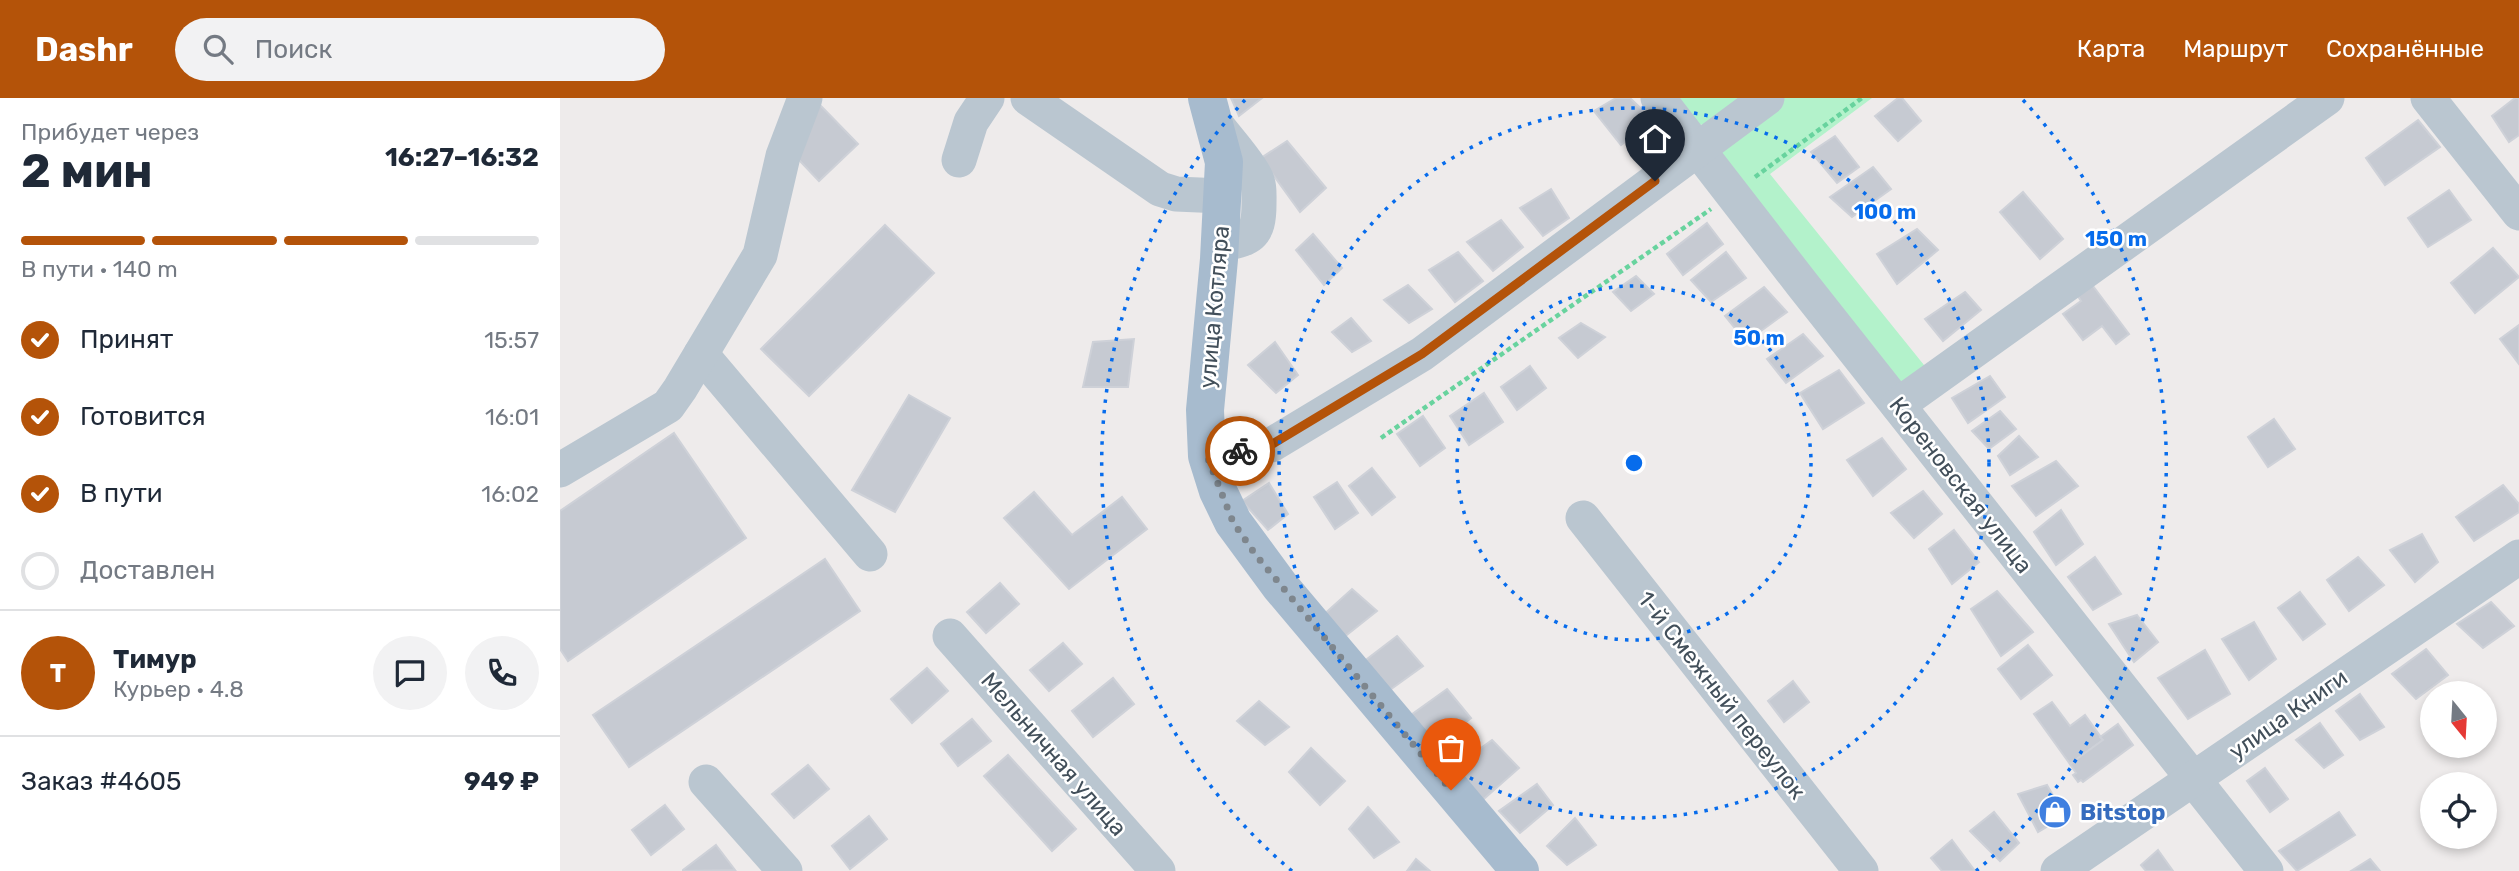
<!DOCTYPE html>
<html lang="ru">
<meta charset="utf-8">
<style>
:root{--surface:#fff;--page:#f2f2f3;--text:#1f2937;--muted:#747a83;--line:#e0e1e3;--accent:#b45309}
body{margin:0;font-family:Rubik,sans-serif;background:var(--page);color:var(--text);height:100vh;display:flex;flex-direction:column;font-size:26px;white-space:nowrap}
*{box-sizing:border-box;margin:0}
p{font-size:23px;color:var(--muted)}
.icon{flex:none;width:38px;height:38px;fill:none;stroke:currentColor;stroke-width:2;stroke-linecap:round;stroke-linejoin:round}
.map{position:relative;flex:1;overflow:hidden}
.drawer{display:flex;flex-direction:column;background:var(--surface);width:560px}
.drawer>*{flex:none}
.needle{width:46px;rotate:162deg}
.controls{position:absolute;left:1860px;top:583px;display:grid;gap:14px}
.controls a{display:grid;place-items:center;width:77px;height:77px;border-radius:50%;background:var(--surface);box-shadow:0 4px 10px #0003;font-size:35px}
.pin{position:absolute;display:grid;place-items:center;width:60px;height:60px;color:#fff;margin:-72px -30px;border-radius:50% 50% 50% 0;rotate:-45deg;box-shadow:0 0 7px #0007}
.pin .icon{rotate:45deg}
.courier{position:absolute;display:grid;place-items:center;width:70px;height:70px;margin:-35px;border:5px solid #b45309;border-radius:50%;background:#fff;color:#222;box-shadow:0 2px 9px #0007}
.overview em{font-style:normal;font-weight:700}
.overview div{display:flex;flex-direction:column-reverse}
.overview{display:flex;align-items:center;justify-content:space-between;height:119px;padding:0 21px}
h1{font-size:46px;font-weight:700;line-height:52px}
.bar{display:grid;grid-template-columns:repeat(4,1fr);gap:10px 7px;align-content:center;height:84px;padding:0 21px}
.bar i{height:9px;border-radius:5px;background:var(--line)}
.bar .selected{background:var(--accent)}
.bar p{grid-column:span 4}
.line{display:flex;align-items:center;gap:18px;padding:0 21px;border-top:2px solid var(--line)}
.line div{flex:1}
.round{display:grid;place-items:center;flex:none;width:74px;height:74px;border-radius:37px;background:var(--page)}
ol{padding:0 21px;list-style:none}
li{display:flex;align-items:center;gap:21px;height:77px}
li p{margin-inline-start:auto}
li .icon{padding:7px;border-radius:50%;background:var(--accent);color:#fff;stroke-width:4}
li:last-child{color:var(--muted)}
li i{width:38px;height:38px;border:4px solid var(--line);border-radius:50%}
header{display:flex;align-items:center;gap:42px;box-sizing:border-box;height:98px;padding:0 35px;background:var(--accent);color:#fff}
header strong{font-size:33px}
nav{display:flex;gap:38px;margin-inline-start:auto;font-size:24px}
.search{width:490px;height:63px;background:var(--page);display:flex;align-items:center;gap:18px;box-sizing:border-box;padding:0 24px;border-radius:38px;color:var(--muted);font-size:26px}
main{display:flex;flex:1;min-height:0}
.map>svg:first-child{display:block}
.green{fill:#b3f2cb}
.building{fill:#c6cad2;stroke:#ced1d8;stroke-width:2}
.lines{fill:none;stroke-linecap:round;stroke-linejoin:round}
.path{stroke:#68d39e;stroke-width:4.5;stroke-dasharray:5 3.5;stroke-linecap:butt}
.minor{stroke:#bac6d0;stroke-width:35}
.major{stroke:#a7bbce;stroke-width:38}
.done{stroke:#7e868d;stroke-width:7;stroke-dasharray:0 12.6}
.route{stroke:#b45309;stroke-width:9}
.ring{fill:none;stroke:#076cec;stroke-width:3.5;stroke-dasharray:3.5 7}
.labels{text-anchor:middle;dominant-baseline:central;stroke-width:5;stroke-linejoin:round;paint-order:stroke}
.street-label{font-size:23px;fill:#424f5a;stroke:#fff}
.shop-label{font-size:23px;font-weight:bold;fill:#366cbe;stroke:#fff;text-anchor:start}
.centre{fill:#076cec;stroke:#fff;stroke-width:3.5}
.ring-label{font-size:21px;text-anchor:middle;font-weight:bold;fill:#076cec;stroke:#fff;stroke-width:5;stroke-linejoin:round;paint-order:stroke}
</style>
<header>
<strong>Dashr</strong>
<div class="search"><svg class="icon" aria-label="search" viewBox="0 0 24 24"><circle cx="10" cy="10" r="6"/><path d="M15 15l6 6"/></svg>Поиск</div>
<nav><a>Карта</a><a>Маршрут</a><a>Сохранённые</a></nav>
</header>
<main>
<section class="drawer">
<div class="overview"><div><h1>2 мин</h1><p>Прибудет через</p></div><em>16:27–16:32</em></div>
<div class="bar"><i class="selected"></i><i class="selected"></i><i class="selected"></i><i></i><p>В пути · 140 m</p></div>
<ol>
<li><svg class="icon" aria-label="check" viewBox="0 0 24 24"><path d="M5 12l5 5 9-10"/></svg>Принят<p>15:57</p></li>
<li><svg class="icon" aria-label="check" viewBox="0 0 24 24"><path d="M5 12l5 5 9-10"/></svg>Готовится<p>16:01</p></li>
<li><svg class="icon" aria-label="check" viewBox="0 0 24 24"><path d="M5 12l5 5 9-10"/></svg>В пути<p>16:02</p></li>
<li><i></i>Доставлен</li>
</ol>
<div class="line" style="height:126px"><b class="round" style="background:var(--accent);color:#fff">Т</b><div><b>Тимур</b><p>Курьер · 4.8</p></div><a class="round"><svg class="icon" aria-label="chat" viewBox="0 0 24 24"><path d="M4 5h16v11H9l-5 4z"/></svg></a><a class="round"><svg class="icon" aria-label="phone" viewBox="0 0 24 24"><path d="M5 4h4l2 5-3 2q2 4 5 5l2-3 5 2v4C11 20 4 13 5 4z"/></svg></a></div>
<div class="line" style="height:91px"><div>Заказ #4605</div><b>949 ₽</b></div>
</section>
<div class="map">
<svg width="1959" height="773" viewBox="0 0 1959 773">
<rect width="100%" height="100%" fill="#eeebeb"/>
<g class="green">
<path d="M1109 0H1191C1177 9 1150 35 1132 24 1124 19 1116 7 1109 0Z"/>
<path d="M1219 0H1312L1210 76 1368 272 1344 289 1156 57Z"/>
</g>
<g class="building">
<path d="M671 0H702L679 18Z"/>
<path d="M1056 0H1070L1093 22 1061 47 1034 13Z"/>
<path d="M1338 0H1342L1361 23 1338 43 1315 18Z"/>
<path d="M1955 0H1959V37L1949 44 1932 18Z"/>
<path d="M259 6 298 46 259 83 221 43Z"/>
<path d="M1858 22 1880 49 1825 87 1806 60Z"/>
<path d="M1275 38 1299 69 1277 85 1251 54Z"/>
<path d="M727 43 766 90 740 114 701 60Z"/>
<path d="M1313 69 1331 91 1292 119 1270 99Z"/>
<path d="M991 91 1009 120 983 138 960 110Z"/>
<path d="M1889 92 1911 122 1868 149 1848 120Z"/>
<path d="M1463 94 1503 141 1480 161 1440 114Z"/>
<path d="M941 122 963 149 933 173 907 144Z"/>
<path d="M1147 125 1163 146 1123 177 1107 156Z"/>
<path d="M325 127 374 175 249 298 201 251Z"/>
<path d="M1357 131 1378 152 1337 186 1317 156Z"/>
<path d="M753 136 782 170 764 187 736 152Z"/>
<path d="M1933 150 1959 179 1915 215 1891 185Z"/>
<path d="M898 154 923 183 895 204 869 172Z"/>
<path d="M1166 154 1186 180 1151 204 1131 182Z"/>
<path d="M1076 178 1094 196 1071 213 1053 194Z"/>
<path d="M1530 184 1569 236 1556 246 1542 228 1523 242 1503 216 1521 203 1516 195Z"/>
<path d="M848 187 872 211 849 225 824 202Z"/>
<path d="M1204 189 1227 214 1186 244 1165 218Z"/>
<path d="M1405 194 1421 212 1383 243 1365 221Z"/>
<path d="M791 220 811 243 792 254 772 234Z"/>
<path d="M1021 225 1045 239 1018 260 999 240Z"/>
<path d="M1959 227V266L1940 241Z"/>
<path d="M1243 236 1263 258 1226 285 1207 261Z"/>
<path d="M574 241 568 289H523L533 244Z"/>
<path d="M715 244 738 277 716 295 688 267Z"/>
<path d="M970 268 986 290 957 312 941 289Z"/>
<path d="M1279 272 1304 305 1263 331 1240 295Z"/>
<path d="M1430 278 1445 299 1408 325 1392 300Z"/>
<path d="M924 295 943 324 909 347 890 318Z"/>
<path d="M349 297 390 320 335 414 292 392Z"/>
<path d="M1440 313 1456 331 1429 351 1412 333Z"/>
<path d="M863 318 885 350 860 368 837 336Z"/>
<path d="M1714 321 1735 351 1708 369 1688 339Z"/>
<path d="M114 335 186 440 8 563 0 551V413Z"/>
<path d="M1459 338 1478 359 1450 377 1438 358Z"/>
<path d="M1322 340 1346 371 1313 398 1287 362Z"/>
<path d="M1496 363 1518 388 1476 418 1452 388Z"/>
<path d="M812 370 835 399 812 417 789 388Z"/>
<path d="M777 384 798 415 775 431 754 399Z"/>
<path d="M709 385 728 416 708 432 682 403Z"/>
<path d="M1943 387 1959 406V414L1914 443 1896 419Z"/>
<path d="M1363 393 1382 416 1354 440 1331 415Z"/>
<path d="M474 394 512 437 562 399 587 431 509 491 444 420Z"/>
<path d="M1501 412 1523 446 1496 467 1474 434Z"/>
<path d="M1394 432 1419 464 1392 486 1369 451Z"/>
<path d="M1862 436 1878 464 1855 484 1830 452Z"/>
<path d="M1535 459 1561 496 1533 512 1508 479Z"/>
<path d="M1798 459 1824 487 1789 513 1767 482Z"/>
<path d="M265 461 300 513 69 669 33 617Z"/>
<path d="M440 485 459 506 426 535 407 514Z"/>
<path d="M792 491 817 513 783 540 760 520Z"/>
<path d="M1437 493 1473 534 1441 558 1411 511Z"/>
<path d="M1740 494 1765 526 1743 542 1718 510Z"/>
<path d="M1931 504 1954 528 1923 550 1897 526Z"/>
<path d="M1577 517 1598 544 1574 564 1549 526Z"/>
<path d="M1694 524 1716 561 1689 582 1662 541Z"/>
<path d="M837 538 863 568 823 597 798 568Z"/>
<path d="M503 545 522 566 489 593 470 572Z"/>
<path d="M1468 547 1492 577 1461 601 1438 571Z"/>
<path d="M1866 551 1888 577 1856 601 1832 576Z"/>
<path d="M1645 552 1670 596 1628 621 1598 580Z"/>
<path d="M367 570 388 593 352 625 331 601Z"/>
<path d="M553 580 574 606 533 639 512 613Z"/>
<path d="M1233 583 1249 604 1224 624 1208 603Z"/>
<path d="M887 591 911 620 870 652 844 622Z"/>
<path d="M1800 596 1824 629 1800 642 1776 613Z"/>
<path d="M699 603 729 629 705 647 677 623Z"/>
<path d="M1492 604 1510 628 1525 617 1543 642 1510 666 1474 616Z"/>
<path d="M412 621 431 643 398 668 381 646Z"/>
<path d="M1760 625 1783 657 1764 670 1736 642Z"/>
<path d="M1558 626 1573 647 1523 684 1521 682 1518 684 1513 677 1516 675 1510 666 1543 642 1540 639Z"/>
<path d="M932 642 959 670 918 706 889 673Z"/>
<path d="M751 650 785 683 760 707 729 674Z"/>
<path d="M448 657 516 731 492 753 424 678Z"/>
<path d="M248 667 269 691 234 720 212 696Z"/>
<path d="M1705 670 1728 701 1710 714 1687 683Z"/>
<path d="M977 686 993 707 960 735 939 713Z"/>
<path d="M1487 687 1505 718 1478 734 1458 696Z"/>
<path d="M105 707 124 731 91 757 72 732Z"/>
<path d="M808 709 839 744 814 760 789 731Z"/>
<path d="M1434 714 1459 745 1440 763 1410 733Z"/>
<path d="M1779 714 1795 737 1737 773 1719 753Z"/>
<path d="M309 718 327 741 290 771 272 748Z"/>
<path d="M1015 720 1036 747 1007 767 987 748Z"/>
<path d="M1392 742 1415 773H1382L1371 760Z"/>
<path d="M156 747 175 772 123 773V772Z"/>
<path d="M1598 752 1613 773H1586L1581 767Z"/>
<path d="M856 761 870 773H847Z"/>
<path d="M1810 761 1820 773H1791Z"/>
</g>
<g class="lines">
<g class="path">
<path d="M1195 79 1302 0"/>
<path d="M821 340 1151 111"/>
</g>
<g class="minor">
<path d="M468 0 600 91 616 96 662 98"/>
<path d="M1098 0 1242 186 1706 773"/>
<path d="M1868 0 1959 115"/>
<path d="M655 25C668 42 685 60 695 78 700 87 699 96 699 106 699 139 690 141 660 146"/>
<path d="M399 62 411 24 427 0"/>
<path d="M141 256 310 456"/>
<path d="M1338 307 1767 0"/>
<path d="M647 358 711 347 862 256 1207 0"/>
<path d="M0 372 108 308 120 291 200 157 223 58 245 0"/>
<path d="M1023 420 1301 773"/>
<path d="M390 538 598 773"/>
<path d="M146 684 225 773"/>
<path d="M1498 773 1959 459"/>
</g>
<path class="major" d="M647 0 664 64 659 161 645 312 647 358 658 393 673 424 720 488 960 773"/>
</g>
<g class="lines">
<path class="done" d="M680 353 647 358 673 424 695 456 891 692"/>
<path class="route" d="M680 353 711 347 862 256 1095 83"/>
</g>
<g class="ring">
<circle cx="1074" cy="365" r="177"/>
<circle cx="1074" cy="365" r="355"/>
<path d="M732 773A532 532 0 0 1 685 2M1463 2A532 532 0 0 1 1416 773"/>
</g>
<defs>
<symbol id="shop-disc" viewBox="-11 -11 22 22"><circle r="9.5" fill="#3f7fe0" stroke="#fff"/><path d="M-5-2.5h2.3a2.7 3.5 0 0 1 5.4 0H5L5.5 6h-11ZM-1.5-2.5h3a1.5 2.3 0 0 0-3 0Z" fill="#fff"/></symbol>
</defs>
<g fill-rule="evenodd">
<use href="#shop-disc" x="1476" y="695" width="38" height="38"/>
</g>
<g class="labels">
<g class="street-label">
<text transform="translate(654 209) rotate(-85)">улица Котляра</text>
<text transform="translate(1401 387) rotate(52)">Кореновская улица</text>
<text transform="translate(1162 597) rotate(52)">1-й Смежный переулок</text>
<text transform="translate(1728 616) rotate(-35)">улица Книги</text>
<text transform="translate(494 656) rotate(49)">Мельничная улица</text>
</g>
<g class="shop-label">
<text x="1520" y="714">Bitstop</text>
</g>
</g>
<circle cx="1074" cy="365" r="10" class="centre"/>
<g class="ring-label">
<text x="1325" y="121">100 m</text>
<text x="1556" y="148">150 m</text>
<text x="1199" y="247">50 m</text>
</g>
</svg>
<div class="controls">
<a><svg class="needle" viewBox="-14 -14 28 28"><path d="M0-13l5 13h-10z" fill="#e53935"/><path d="M0 13l5-13h-10z" fill="#747a83"/></svg></a>
<a><svg class="icon" aria-label="locate" viewBox="0 0 24 24"><circle cx="12" cy="12" r="6"/><path d="M12 2v4M12 18v4M2 12h4M18 12h4"/></svg></a>
</div>
<div class="pin" style="left:891px;top:692px;background:#ea580c"><svg class="icon" aria-label="bag" viewBox="0 0 24 24"><path d="M5 8h14l-1 12H6zM9 8a3 3 0 0 1 6 0"/></svg></div>
<div class="pin" style="left:1095px;top:83px;background:#1f2937"><svg class="icon" aria-label="home" viewBox="0 0 24 24"><path d="M3 11l9-7 9 7M6 9v11h12V9"/></svg></div>
<div class="courier" style="left:680px;top:353px"><svg class="icon" aria-label="bike" viewBox="0 0 24 24"><circle cx="6" cy="16" r="4"/><circle cx="18" cy="16" r="4"/><path d="M6 16l4-8h5l3 8M10 8l3 8H6M13 5h3"/></svg></div>
</div>
</main>
